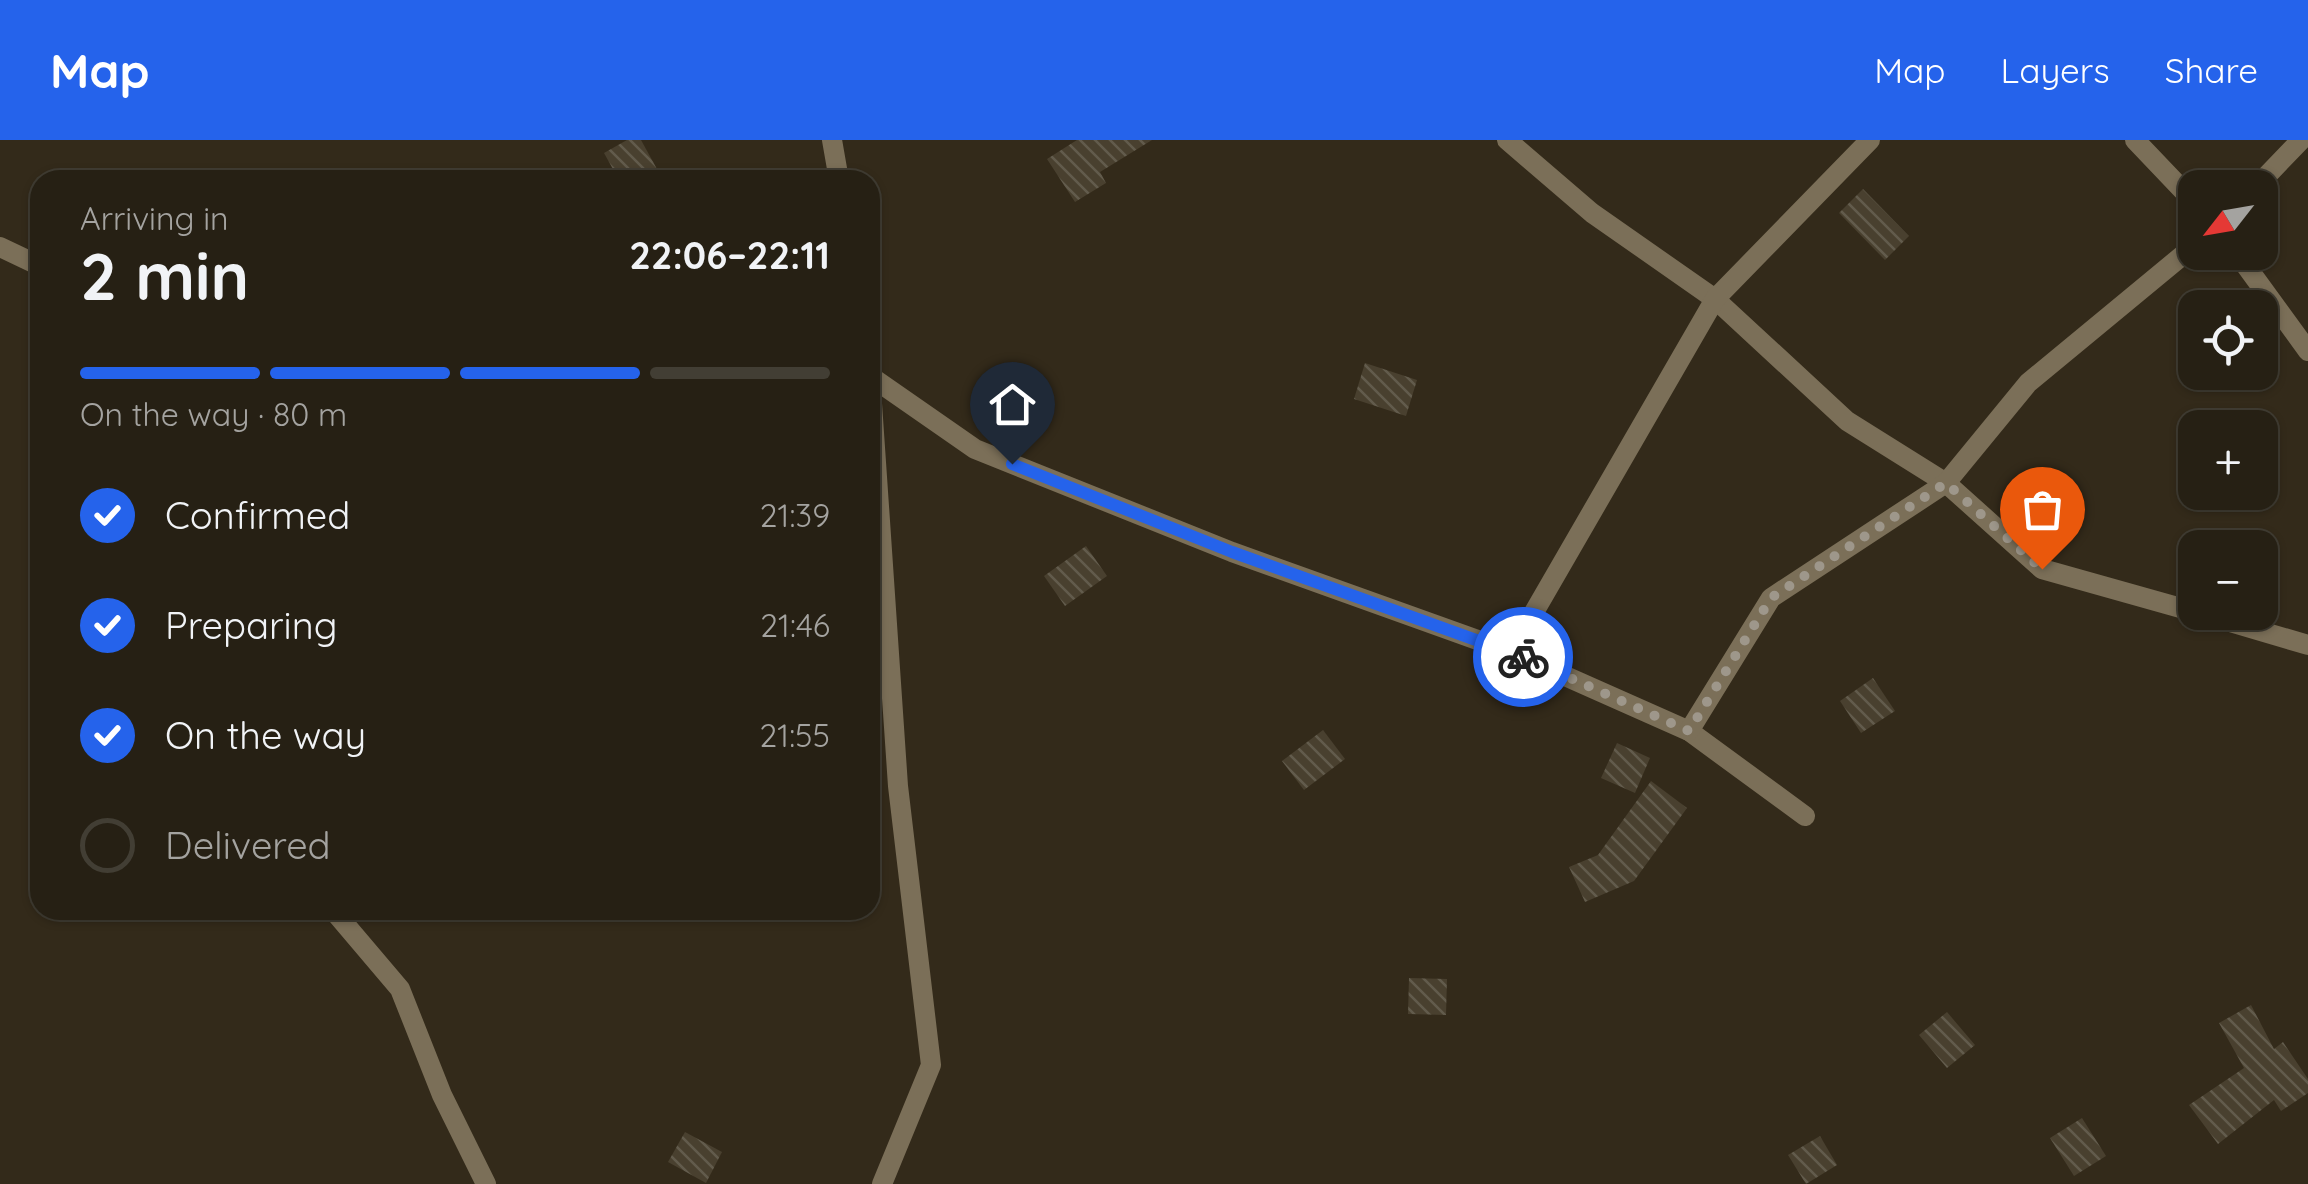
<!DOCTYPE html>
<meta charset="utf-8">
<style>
:root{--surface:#262014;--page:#2e281d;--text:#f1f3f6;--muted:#a4a3a0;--line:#423e34;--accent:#2563eb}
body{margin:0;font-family:Quicksand,sans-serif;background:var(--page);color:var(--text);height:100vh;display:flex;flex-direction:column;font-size:38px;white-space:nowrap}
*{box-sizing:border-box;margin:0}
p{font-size:32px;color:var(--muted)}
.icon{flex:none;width:55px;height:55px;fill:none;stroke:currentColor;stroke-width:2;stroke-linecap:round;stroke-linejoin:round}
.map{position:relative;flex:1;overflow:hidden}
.details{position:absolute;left:30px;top:30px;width:850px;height:750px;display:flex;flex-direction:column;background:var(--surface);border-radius:30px;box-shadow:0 2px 8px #0004,0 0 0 2px var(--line)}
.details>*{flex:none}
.needle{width:65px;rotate:239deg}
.fabs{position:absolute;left:2178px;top:30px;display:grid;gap:20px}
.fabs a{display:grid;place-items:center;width:100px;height:100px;border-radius:20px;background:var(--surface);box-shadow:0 2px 8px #0004,0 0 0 2px var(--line);font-size:50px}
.pin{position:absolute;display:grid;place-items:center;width:85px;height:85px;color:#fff;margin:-102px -42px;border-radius:50% 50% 50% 0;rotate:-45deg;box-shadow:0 0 10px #0007}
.pin .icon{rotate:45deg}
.courier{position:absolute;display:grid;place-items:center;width:100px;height:100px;margin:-50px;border:8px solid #2563eb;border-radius:50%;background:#fff;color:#222;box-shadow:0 2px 12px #0007}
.summary em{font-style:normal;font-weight:700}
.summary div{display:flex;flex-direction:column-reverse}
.summary{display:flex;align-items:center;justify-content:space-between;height:170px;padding:0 50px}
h1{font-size:65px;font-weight:700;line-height:75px}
.bar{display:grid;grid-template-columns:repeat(4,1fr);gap:15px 10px;align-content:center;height:120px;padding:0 50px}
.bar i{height:12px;border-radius:8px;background:var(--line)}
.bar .on{background:var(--accent)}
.bar p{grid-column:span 4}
ol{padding:0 50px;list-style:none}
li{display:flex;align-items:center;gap:30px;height:110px}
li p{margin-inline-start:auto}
li .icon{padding:10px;border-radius:50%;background:var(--accent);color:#fff;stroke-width:4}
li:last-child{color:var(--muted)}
li i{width:55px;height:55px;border:5px solid var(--line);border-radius:50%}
header{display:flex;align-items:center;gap:60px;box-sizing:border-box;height:140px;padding:0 50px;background:var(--accent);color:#fff}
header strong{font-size:48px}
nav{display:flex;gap:55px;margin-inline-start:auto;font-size:35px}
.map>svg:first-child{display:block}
.building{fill:url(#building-back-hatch)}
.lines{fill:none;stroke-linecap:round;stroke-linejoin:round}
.street{stroke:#7b6f58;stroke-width:20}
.done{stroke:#9e978b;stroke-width:10;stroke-dasharray:0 18}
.route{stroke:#2563eb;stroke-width:12}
</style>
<header>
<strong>Map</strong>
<nav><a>Map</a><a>Layers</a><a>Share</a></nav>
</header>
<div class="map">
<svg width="2308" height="1044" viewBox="0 0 2308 1044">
<defs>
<pattern id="building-back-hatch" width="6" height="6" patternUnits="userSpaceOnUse" patternTransform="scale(2.5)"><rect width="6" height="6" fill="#49402f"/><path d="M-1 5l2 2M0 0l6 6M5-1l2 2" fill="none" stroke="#625b4c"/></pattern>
</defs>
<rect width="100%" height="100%" fill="#332a1a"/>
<g class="building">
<path d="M627 0H641L663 40H619L604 13Z"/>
<path d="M1077 0H1152L1100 32 1106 43 1075 62 1047 19Z"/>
<path d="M1863 49 1909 96 1885 120 1839 73Z"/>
<path d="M1365 223 1417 240 1406 276 1354 259Z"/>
<path d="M1086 406 1107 436 1065 466 1044 436Z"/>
<path d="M1873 538 1895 571 1861 593 1840 561Z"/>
<path d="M1323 590 1345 619 1304 650 1282 621Z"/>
<path d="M1617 603 1650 618 1635 653 1601 638Z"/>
<path d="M1651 641 1687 668 1634 741 1585 762 1569 727 1598 715Z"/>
<path d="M1409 838 1447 839 1446 875 1408 874Z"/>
<path d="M2251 865 2274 909 2283 902 2308 939V953L2281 971 2274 960 2218 1004 2189 965 2244 928 2219 883Z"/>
<path d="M1947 872 1975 905 1947 928 1919 895Z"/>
<path d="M2082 978 2106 1016 2074 1036 2050 998Z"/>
<path d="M685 992 722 1012 706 1043 668 1022Z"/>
<path d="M1820 996 1837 1025 1806 1044 1788 1015Z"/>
</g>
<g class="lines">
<g class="street">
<path d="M832 0 839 40"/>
<path d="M1507 0 1592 73 1715 159 1847 281 1946 343 2042 429 2195 472"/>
<path d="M2135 0 2195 63"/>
<path d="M2255 48 2301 0"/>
<path d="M0 107 40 126"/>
<path d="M2236 112 2308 211"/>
<path d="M870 234 898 646 931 925 882 1044"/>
<path d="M870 236 975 309 1232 412 1511 512 1689 591 1805 676"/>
<path d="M2196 472 2308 505"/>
<path d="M1511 512 1715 159 1870 0"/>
<path d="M1689 591 1771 458 1946 343 2028 243 2195 105"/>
<path d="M333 770 400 849 442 955 486 1044"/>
</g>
</g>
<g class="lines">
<path class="done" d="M1523 517 1689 591 1771 458 1946 343 2042 429"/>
<path class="route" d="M1012 324 1232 412 1523 517"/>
</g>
</svg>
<div class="fabs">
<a><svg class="needle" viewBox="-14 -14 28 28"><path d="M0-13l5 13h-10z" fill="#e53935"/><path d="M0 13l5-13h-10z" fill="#a4a3a0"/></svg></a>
<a><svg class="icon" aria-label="locate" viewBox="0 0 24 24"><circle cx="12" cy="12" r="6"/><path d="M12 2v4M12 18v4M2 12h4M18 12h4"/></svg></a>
<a>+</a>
<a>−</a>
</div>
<div class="pin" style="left:2042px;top:429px;background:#ea580c"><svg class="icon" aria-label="bag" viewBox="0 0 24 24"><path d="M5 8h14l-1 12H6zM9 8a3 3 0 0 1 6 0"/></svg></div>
<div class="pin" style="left:1012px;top:324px;background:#1f2937"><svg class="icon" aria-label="home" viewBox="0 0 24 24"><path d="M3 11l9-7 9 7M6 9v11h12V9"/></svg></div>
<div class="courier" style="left:1523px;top:517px"><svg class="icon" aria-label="bike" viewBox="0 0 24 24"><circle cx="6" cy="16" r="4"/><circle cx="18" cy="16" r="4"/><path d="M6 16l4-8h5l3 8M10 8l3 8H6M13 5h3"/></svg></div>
<section class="details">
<div class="summary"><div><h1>2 min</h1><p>Arriving in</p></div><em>22:06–22:11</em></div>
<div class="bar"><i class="on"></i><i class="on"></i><i class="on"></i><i></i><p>On the way · 80 m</p></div>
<ol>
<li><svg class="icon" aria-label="check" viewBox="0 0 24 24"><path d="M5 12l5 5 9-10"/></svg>Confirmed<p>21:39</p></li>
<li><svg class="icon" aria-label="check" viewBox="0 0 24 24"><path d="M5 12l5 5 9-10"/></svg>Preparing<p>21:46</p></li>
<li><svg class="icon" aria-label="check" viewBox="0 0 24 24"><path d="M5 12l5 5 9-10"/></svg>On the way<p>21:55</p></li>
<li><i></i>Delivered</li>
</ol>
</section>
</div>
